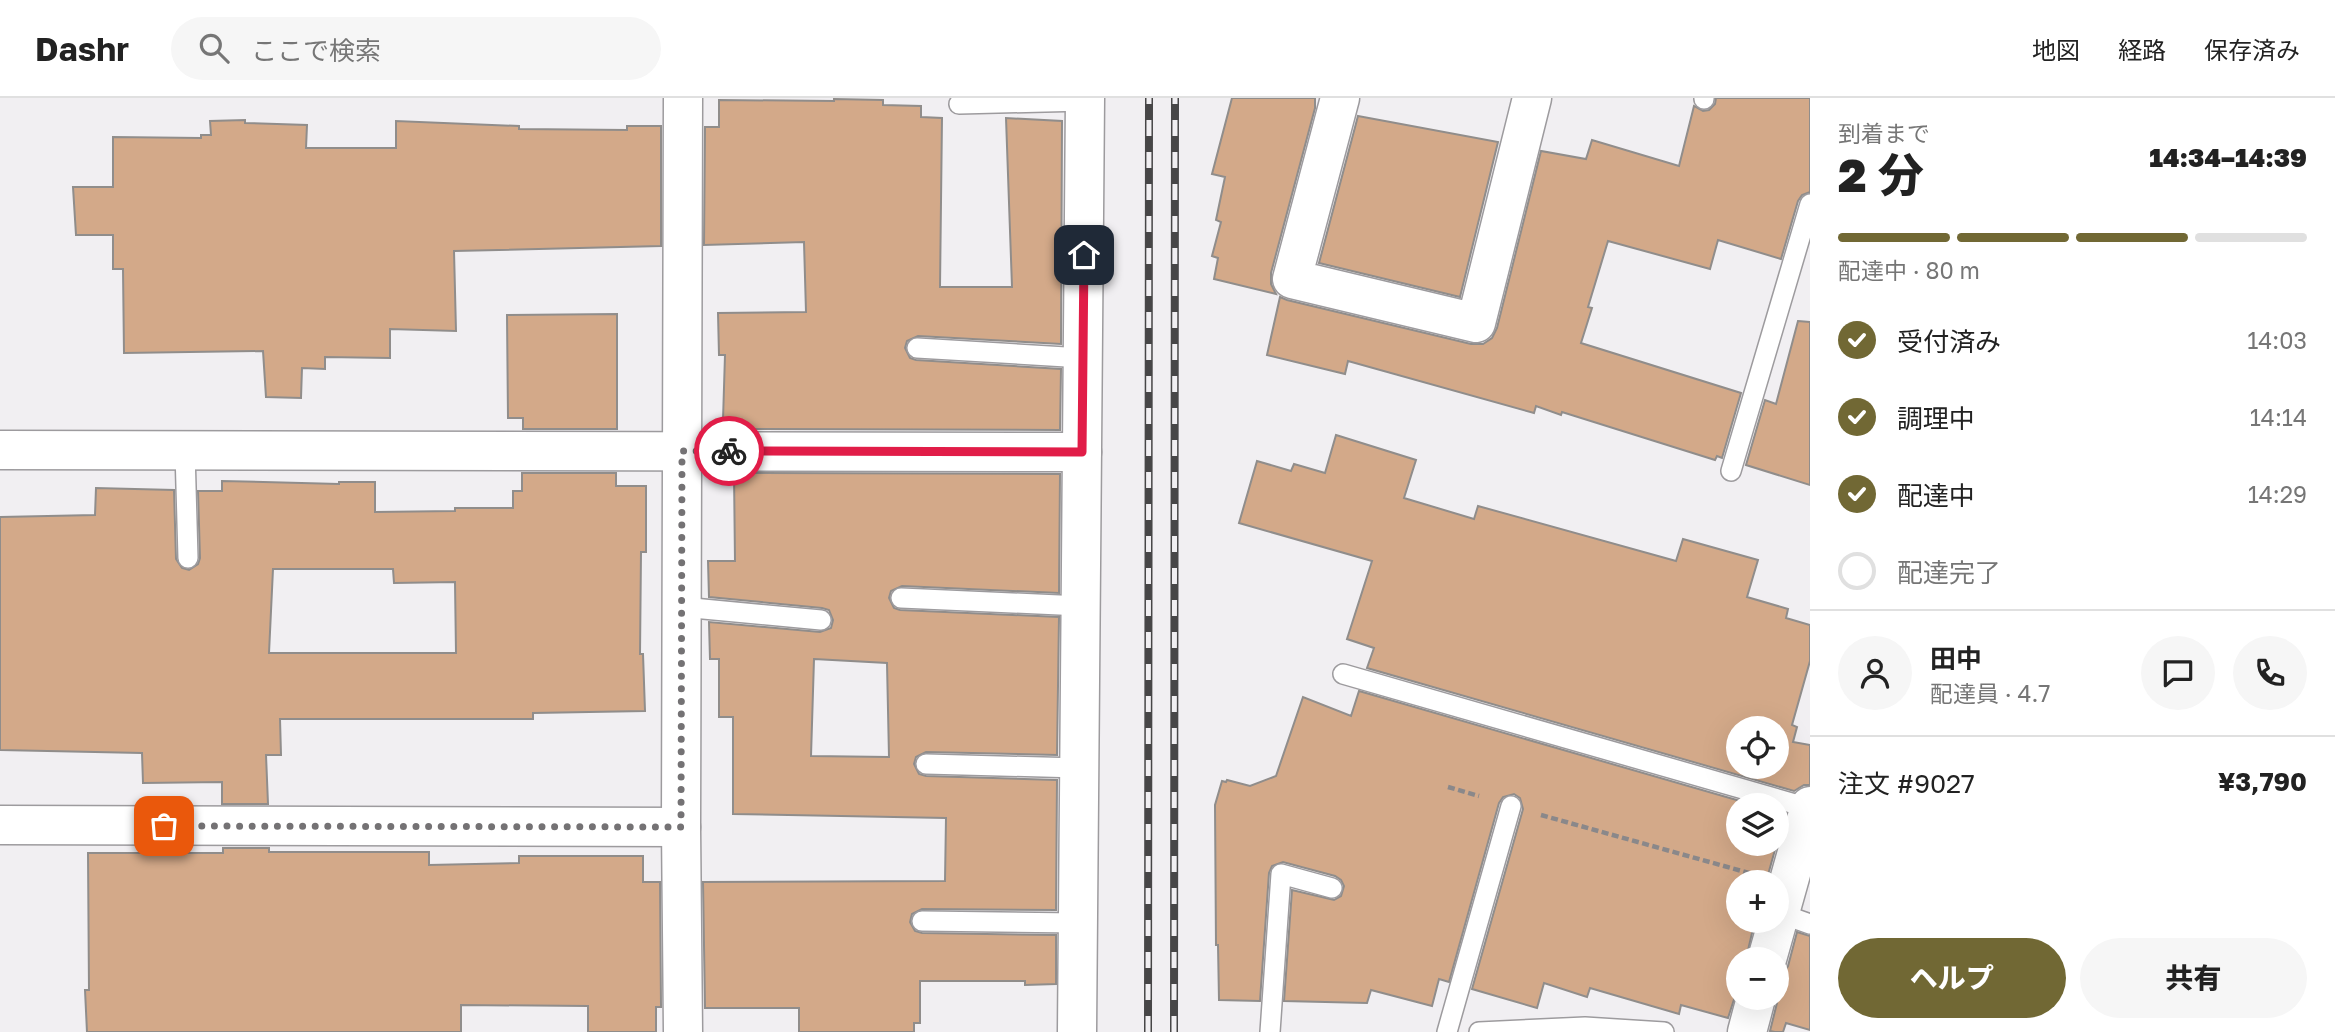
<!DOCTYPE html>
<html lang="ja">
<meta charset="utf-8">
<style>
:root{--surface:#fff;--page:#f6f6f6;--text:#222;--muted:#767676;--line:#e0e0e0;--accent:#716834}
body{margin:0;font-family:"Golos Text","Noto Sans JP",sans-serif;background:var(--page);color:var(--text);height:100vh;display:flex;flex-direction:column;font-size:26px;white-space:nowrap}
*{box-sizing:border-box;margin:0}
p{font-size:23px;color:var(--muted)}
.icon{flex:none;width:38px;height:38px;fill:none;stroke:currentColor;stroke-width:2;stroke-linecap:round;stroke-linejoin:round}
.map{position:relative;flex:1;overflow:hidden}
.side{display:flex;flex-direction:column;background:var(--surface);width:525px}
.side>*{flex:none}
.tools{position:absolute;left:1726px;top:618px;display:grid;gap:14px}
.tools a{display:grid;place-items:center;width:63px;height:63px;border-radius:50%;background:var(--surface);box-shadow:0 7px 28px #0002;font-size:35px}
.pin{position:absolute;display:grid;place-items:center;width:60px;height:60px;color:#fff;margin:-30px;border-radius:14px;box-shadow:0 4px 10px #0006}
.courier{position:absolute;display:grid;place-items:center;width:70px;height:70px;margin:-35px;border:5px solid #e11d48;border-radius:50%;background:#fff;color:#222;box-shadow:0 2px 9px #0007}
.headline em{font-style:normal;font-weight:800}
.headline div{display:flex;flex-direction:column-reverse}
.headline{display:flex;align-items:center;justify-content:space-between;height:119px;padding:0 28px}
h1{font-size:46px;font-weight:800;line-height:52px}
.bar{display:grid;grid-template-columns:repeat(4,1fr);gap:10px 7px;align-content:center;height:84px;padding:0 28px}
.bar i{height:9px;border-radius:5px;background:var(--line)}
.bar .active{background:var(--accent)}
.bar p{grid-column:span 4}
.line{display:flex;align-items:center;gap:18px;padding:0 28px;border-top:2px solid var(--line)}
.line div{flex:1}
.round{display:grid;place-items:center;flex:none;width:74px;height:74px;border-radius:37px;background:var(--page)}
ol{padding:0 28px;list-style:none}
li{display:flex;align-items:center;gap:21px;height:77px}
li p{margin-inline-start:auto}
li .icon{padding:7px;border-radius:50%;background:var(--accent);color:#fff;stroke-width:4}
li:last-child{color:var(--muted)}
li i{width:38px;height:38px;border:4px solid var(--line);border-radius:50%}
.action{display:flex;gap:14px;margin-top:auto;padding:14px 28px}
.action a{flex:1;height:80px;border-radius:42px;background:var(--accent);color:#fff;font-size:28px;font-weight:800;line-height:80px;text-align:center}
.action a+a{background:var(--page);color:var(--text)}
header{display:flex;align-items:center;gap:42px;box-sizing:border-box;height:98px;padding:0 35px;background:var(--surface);border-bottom:2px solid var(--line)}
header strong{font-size:33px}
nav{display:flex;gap:38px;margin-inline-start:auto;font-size:24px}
.search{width:490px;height:63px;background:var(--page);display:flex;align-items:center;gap:18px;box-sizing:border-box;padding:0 24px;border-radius:38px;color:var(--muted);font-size:26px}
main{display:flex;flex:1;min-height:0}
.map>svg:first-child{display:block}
.building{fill:#d3a989;stroke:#908d8b;stroke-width:2;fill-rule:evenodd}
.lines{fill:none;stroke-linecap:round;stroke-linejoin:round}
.service-casing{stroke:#9d9b9e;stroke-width:22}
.minor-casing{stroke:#9d9b9e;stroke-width:41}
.path{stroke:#8a888a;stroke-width:4.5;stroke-dasharray:7 3.5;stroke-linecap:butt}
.service{stroke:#fff;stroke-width:19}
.minor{stroke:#fff;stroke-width:38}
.rail-casing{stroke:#474647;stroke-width:8}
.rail{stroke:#f1eff2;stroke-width:5;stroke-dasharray:16;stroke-linecap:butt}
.done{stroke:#747274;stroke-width:7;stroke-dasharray:0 12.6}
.route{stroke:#e11d48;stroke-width:9}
</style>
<header>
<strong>Dashr</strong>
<div class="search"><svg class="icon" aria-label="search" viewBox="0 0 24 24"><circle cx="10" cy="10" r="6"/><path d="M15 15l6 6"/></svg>ここで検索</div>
<nav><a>地図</a><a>経路</a><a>保存済み</a></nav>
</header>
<main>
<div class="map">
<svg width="1810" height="934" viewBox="0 0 1810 934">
<rect width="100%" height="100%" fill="#f1eff2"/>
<g class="building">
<path d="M1232 0H1315V10L1271 175V186L1276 196 1214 181 1218 160 1212 158 1221 124 1216 122 1225 79 1212 76Z"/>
<path d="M1716 0H1810V94L1802 97 1798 103 1781 161 1718 142 1710 171 1608 143 1588 209 1592 210 1581 245 1741 295 1722 360 1717 358 1715 362 1562 314 1561 317 1536 308 1534 315 1348 263 1345 276 1267 257 1280 199 1287 202 1471 246H1483L1492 240 1497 230 1541 53 1586 61 1592 42 1679 68 1694 8 1703 13 1709 12 1715 6Z"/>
<path d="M834 1 883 2V7L921 8V19L942 20 940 189H1012L1006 20 1062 23 1061 246 918 238 907 243 905 250 910 260 916 262 1061 271 1060 332 734 331V322H723L725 257H719L718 215 806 214 804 144 704 147 705 29H719V2L834 3Z"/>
<path d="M1358 18 1498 44 1460 199 1319 165Z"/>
<path d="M245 22V25L307 27 306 50H396V23L519 28V31L627 32V28H661V148L454 153 456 233 390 231V260L325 259V271L302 270 301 300 266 299 263 253 124 255 123 171H113V137H76L73 89H113V39L201 40V37H211L210 23Z"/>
<path d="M617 216V331H523V320H508L507 217Z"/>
<path d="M1798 223 1810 224V387L1746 367 1765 302 1776 306Z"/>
<path d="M1336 337 1416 362 1404 400 1474 421 1478 408 1676 463 1683 441 1758 462 1747 499 1788 511 1786 520 1810 527V563L1792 627 1797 629 1793 644 1810 647V687H1804L1794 693 1367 570 1374 550 1347 541 1372 463 1239 425 1257 363 1291 373 1294 366 1325 375ZM1738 630H1776V668H1738Z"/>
<path d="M522 375H616V388H646V454H641L640 556H643L645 613 533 615V621H280L281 657H266L268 706H222V684L143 685 142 655 0 652V419L95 417 96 390 174 392 176 461 182 470 189 472 198 466 200 460 198 393H222V383L339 386V384H375V414L455 413V410H513V393H522ZM273 471H393L394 485 455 484 456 555H269Z"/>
<path d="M734 375 1060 376 1059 495 902 488 891 493 889 500 894 510 900 512 1059 519 1057 657 926 654 916 659 914 666 919 676 926 678 1057 682 1056 812 922 811 912 816 910 824 915 833 922 835 1056 837V886L1025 887V883H920V925H914V934H799V910H705L703 784 945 783 946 720 733 716V619H719V561H710L709 524 820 534 831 530 833 522 829 512 822 510 709 499 708 463H735ZM814 561 887 565 889 659 811 658Z"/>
<path d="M1359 593 1754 707H1738V746H1776V713L1785 716 1766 784H1738V822H1755L1746 861H1738V889L1728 920 1681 907 1679 916 1590 890 1587 899 1544 885 1537 910 1472 891 1523 711 1520 700 1514 696 1503 699 1499 705 1449 884 1439 881 1432 908 1371 892 1367 905 1284 903 1292 792 1334 802 1341 798 1344 788 1341 782 1335 778 1283 764 1272 768 1269 775 1260 903 1219 902 1218 847H1216L1215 707 1222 683 1226 684 1227 682 1250 688 1276 678 1303 599 1351 618Z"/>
<path d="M223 750H269V754H429V767L519 765V758H643V784H660L661 909H656V934H588V908L461 907V934H87L85 892H89L88 755H223Z"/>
<path d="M1797 834 1810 838V932L1786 925 1783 934H1775L1770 933 1777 905 1776 880 1783 876 1788 868Z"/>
</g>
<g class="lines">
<defs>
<g id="service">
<path d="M1704 1V0"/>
<path d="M959 6 1085 3"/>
<path d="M917 250 1083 260"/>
<path d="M185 353 188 460"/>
<path d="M1731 373 1810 106"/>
<path d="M901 500 1081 508"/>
<path d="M682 509 821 522"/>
<path d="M1343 576 1809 710"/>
<path d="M926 666 1079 670"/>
<path d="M1779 815 1810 826"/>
<path d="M922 823 1078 825"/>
<path d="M1270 934 1281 776 1332 790"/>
<path d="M1447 934 1511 708"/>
<path d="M1479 934 1585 929 1664 934"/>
</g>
<g id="minor">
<path d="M683 0 681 729 683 934"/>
<path d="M1340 0 1292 181 1476 225 1532 0"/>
<path d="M0 352 1082 354"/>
<path d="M0 727 681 729"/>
<path d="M1767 861 1810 708"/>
<path d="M1077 934 1085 0"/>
<path d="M1747 934 1756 900"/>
</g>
</defs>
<use href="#service" class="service-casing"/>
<use href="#minor" class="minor-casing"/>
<g class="path">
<path d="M1448 689 1479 698"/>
<path d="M1541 717 1749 775"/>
</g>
<use href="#service" class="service"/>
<use href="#minor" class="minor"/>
<defs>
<g id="rail">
<path d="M1148 934 1149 0"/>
<path d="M1174 934 1175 0"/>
</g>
</defs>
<use href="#rail" class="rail-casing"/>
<use href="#rail" class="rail"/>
</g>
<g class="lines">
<path class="done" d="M164 728 681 729 682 353H729"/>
<path class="route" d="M729 353 1082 354 1084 157"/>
</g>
</svg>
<div class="tools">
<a><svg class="icon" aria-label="locate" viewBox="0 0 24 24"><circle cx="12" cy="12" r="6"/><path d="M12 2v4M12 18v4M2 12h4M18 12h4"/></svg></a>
<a><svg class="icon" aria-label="layers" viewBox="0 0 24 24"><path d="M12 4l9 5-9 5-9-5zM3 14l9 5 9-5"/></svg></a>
<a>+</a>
<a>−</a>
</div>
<div class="pin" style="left:164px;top:728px;background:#ea580c"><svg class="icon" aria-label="bag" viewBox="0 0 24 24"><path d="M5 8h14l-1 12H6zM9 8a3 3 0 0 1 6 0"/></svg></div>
<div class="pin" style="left:1084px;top:157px;background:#1f2937"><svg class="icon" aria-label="home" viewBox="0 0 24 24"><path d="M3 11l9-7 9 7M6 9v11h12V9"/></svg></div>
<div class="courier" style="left:729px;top:353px"><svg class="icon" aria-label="bike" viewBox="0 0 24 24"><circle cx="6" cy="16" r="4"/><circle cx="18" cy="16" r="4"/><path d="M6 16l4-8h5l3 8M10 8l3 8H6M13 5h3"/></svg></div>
</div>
<section class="side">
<div class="headline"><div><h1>2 分</h1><p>到着まで</p></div><em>14:34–14:39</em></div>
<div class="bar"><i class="active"></i><i class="active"></i><i class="active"></i><i></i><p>配達中 · 80 m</p></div>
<ol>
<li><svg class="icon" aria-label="check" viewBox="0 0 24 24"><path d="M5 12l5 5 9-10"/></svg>受付済み<p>14:03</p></li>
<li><svg class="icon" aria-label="check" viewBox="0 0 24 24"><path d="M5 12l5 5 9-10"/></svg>調理中<p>14:14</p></li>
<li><svg class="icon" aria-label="check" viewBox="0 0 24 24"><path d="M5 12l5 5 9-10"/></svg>配達中<p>14:29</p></li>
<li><i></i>配達完了</li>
</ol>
<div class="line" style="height:126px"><a class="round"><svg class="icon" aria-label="person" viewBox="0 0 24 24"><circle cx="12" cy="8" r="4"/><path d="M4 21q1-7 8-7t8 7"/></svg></a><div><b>田中</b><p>配達員 · 4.7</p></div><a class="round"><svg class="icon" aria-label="chat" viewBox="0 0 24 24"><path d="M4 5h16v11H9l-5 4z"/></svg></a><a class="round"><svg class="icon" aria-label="phone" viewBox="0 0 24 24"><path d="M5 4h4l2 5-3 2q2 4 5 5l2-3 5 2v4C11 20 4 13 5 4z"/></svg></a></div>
<div class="line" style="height:91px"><div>注文 #9027</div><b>¥3,790</b></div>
<div class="action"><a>ヘルプ</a><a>共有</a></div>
</section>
</main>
